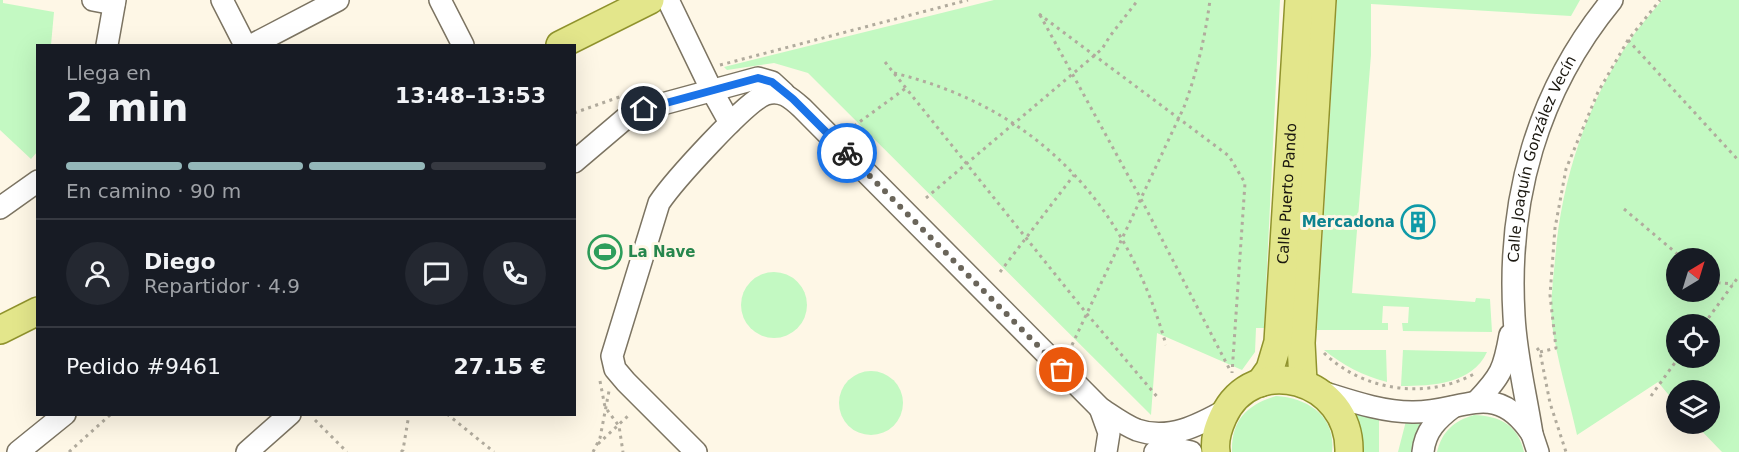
<!DOCTYPE html>
<html lang="es">
<meta charset="utf-8">
<style>
:root{--surface:#171b24;--page:#242831;--text:#f1f3f6;--muted:#9ea1a6;--line:#363941;--accent:#94b7b9}
body{margin:0;font-family:"DejaVu Sans",sans-serif;background:var(--page);color:var(--text);height:100vh;display:flex;flex-direction:column;font-size:22px;white-space:nowrap}
*{box-sizing:border-box;margin:0}
p{font-size:20px;color:var(--muted)}
.icon{flex:none;width:33px;height:33px;fill:none;stroke:currentColor;stroke-width:2;stroke-linecap:round;stroke-linejoin:round}
.map{position:relative;flex:1;overflow:hidden}
.sheet{position:absolute;left:36px;top:44px;width:540px;height:372px;display:flex;flex-direction:column;background:var(--surface);border-radius:0px;box-shadow:0 6px 24px #0002}
.sheet>*{flex:none}
.needle{width:39px;rotate:38deg}
.fabs{position:absolute;left:1666px;top:248px;display:grid;gap:12px}
.fabs a{display:grid;place-items:center;width:54px;height:54px;border-radius:50%;background:var(--surface);box-shadow:0 6px 24px #0002;font-size:30px}
.pin{position:absolute;display:grid;place-items:center;width:51px;height:51px;color:#fff;margin:-26px;border:3px solid #fff;border-radius:50%;box-shadow:0 2px 6px #0007}
.courier{position:absolute;display:grid;place-items:center;width:60px;height:60px;margin:-30px;border:4px solid #1a73e8;border-radius:50%;background:#fff;color:#222;box-shadow:0 2px 8px #0007}
.summary em{font-style:normal;font-weight:700}
.summary div{display:flex;flex-direction:column-reverse}
.summary{display:flex;align-items:center;justify-content:space-between;height:102px;padding:0 30px}
h1{font-size:39px;font-weight:700;line-height:45px}
.bar{display:grid;grid-template-columns:repeat(4,1fr);gap:9px 6px;align-content:center;height:72px;padding:0 30px}
.bar i{height:8px;border-radius:4px;background:var(--line)}
.bar .on{background:var(--accent)}
.bar p{grid-column:span 4}
.line{display:flex;align-items:center;gap:15px;padding:0 30px;border-top:2px solid var(--line)}
.line div{flex:1}
.round{display:grid;place-items:center;flex:none;width:63px;height:63px;border-radius:32px;background:var(--page)}
.map>svg:first-child{display:block}
.green{fill:#c3f9c2;fill-rule:evenodd}
.lines{fill:none;stroke-linecap:round;stroke-linejoin:round}
.minor-casing{stroke:#7c7462;stroke-width:24}
.major-casing{stroke:#90932d;stroke-width:30}
.path{stroke:#b1ab9d;stroke-width:3;stroke-dasharray:3 4.5;stroke-linecap:butt}
.minor{stroke:#fff;stroke-width:21}
.major{stroke:#e3e68b;stroke-width:27}
.done{stroke:#6a655a;stroke-width:6;stroke-dasharray:0 10.8}
.route{stroke:#1a73e8;stroke-width:8}
.labels{text-anchor:middle;dominant-baseline:central;stroke-width:6;stroke-linejoin:round;paint-order:stroke}
.street-label{font-size:15px;fill:#1a170f;stroke:#fef7e6}
.culture-label{font-size:15px;font-weight:bold;fill:#0d838f;stroke:#fef7e6;text-anchor:end}
.leisure-label{font-size:15px;font-weight:bold;fill:#27864d;stroke:#fef7e6;text-anchor:start}
</style>
<div class="map">
<svg width="1739" height="452" viewBox="0 0 1739 452">
<rect width="100%" height="100%" fill="#fef7e6"/>
<g class="green">
<path d="M0 0H3V3L54 12 51 45H38L37 152 31 159 0 130Z"/>
<path d="M994 0H1280L1264 328H1256L1255 352 1242 370 1157 333 1151 415 808 73 774 63 727 70 724 67Z"/>
<path d="M1337 0H1580L1571 16 1371 4V55L1352 293 1475 302 1476 298 1490 299 1492 332 1403 331 1402 323H1408L1409 307 1383 306 1382 323H1388V330H1317Z"/>
<path d="M1662 0H1739V452H1722L1694 423H1710V390H1677V405L1658 382 1577 435C1569 398 1557 361 1552 324 1550 303 1553 281 1555 260 1561 182 1586 104 1631 39 1640 25 1652 13 1662 0ZM1677 258H1710V291H1677ZM1677 324H1710V357H1677Z"/>
<circle cx="774" cy="305" r="33"/>
<path d="M1324 350H1386L1387 382C1363 376 1343 365 1324 350Z"/>
<path d="M1403 350 1487 352C1472 384 1433 386 1401 386Z"/>
<circle cx="871" cy="403" r="32"/>
<path d="M1276 396C1308 398 1336 416 1332 452H1232C1231 420 1247 405 1276 396Z"/>
<path d="M1352 409 1379 417V452H1361L1360 430Z"/>
<path d="M1474 415C1500 416 1518 425 1524 452H1437C1442 431 1454 421 1474 415Z"/>
<path d="M1406 421 1421 422 1415 435 1411 452H1398Z"/>
</g>
<g class="lines">
<defs>
<g id="minor">
<path d="M93 0 114 4"/>
<path d="M222 0 245 45"/>
<path d="M440 0 463 45"/>
<path d="M668 0 711 89 730 123"/>
<path d="M107 45 115 0"/>
<path d="M252 45 338 0"/>
<path d="M574 162 627 117 644 109 758 78 772 82 784 93"/>
<path d="M0 208 38 181"/>
<path d="M1322 392C1351 401 1382 412 1412 412 1463 413 1495 378 1532 434"/>
<path d="M1477 401C1501 376 1504 369 1510 335"/>
<path d="M1100 408 1109 433 1106 452"/>
<path d="M18 452 65 414"/>
<path d="M247 452 290 414"/>
<path d="M696 452 626 382 615 369 612 356 659 203C673 182 745 102 766 94 781 89 791 98 802 108L1100 408C1111 415 1124 425 1137 430 1169 441 1199 425 1226 410"/>
<path d="M1155 452 1177 449 1191 452"/>
<path d="M1423 452C1425 431 1437 419 1453 407"/>
<path id="s1" d="M1538 452 1532 434C1526 395 1516 356 1514 316 1507 200 1537 91 1612 0"/>
</g>
<g id="major">
<path d="M560 45 650 0"/>
<path d="M0 330 38 311"/>
<path d="M1303 382 1301 343 1322 0"/>
<path id="s2" d="M1260 383 1270 369 1278 342 1299 0"/>
<path d="M1216 452C1214 439 1218 428 1223 417 1253 351 1351 379 1349 452"/>
</g>
</defs>
<use href="#minor" class="minor-casing"/>
<use href="#major" class="major-casing"/>
<g class="path">
<path d="M1039 14 1229 156 1245 183 1232 373"/>
<path d="M1040 15 1141 199 1231 372"/>
<path d="M1628 40 1739 161"/>
<path d="M885 62 1087 314 1159 399"/>
<path d="M720 65 968 0"/>
<path d="M894 73C1038 108 1126 204 1166 345"/>
<path d="M574 113 625 95"/>
<path d="M854 126 906 88"/>
<path d="M926 198 1102 49 1110 36 1138 0"/>
<path d="M1624 209 1682 258"/>
<path d="M1000 272 1074 175"/>
<path d="M1710 282 1733 284"/>
<path d="M1704 324 1739 276"/>
<path d="M1072 345 1184 107C1197 72 1205 38 1210 0"/>
<path d="M1537 348 1540 352 1550 403 1566 452"/>
<path d="M1540 352 1556 348 1550 295 1555 228 1566 169 1598 92 1628 40 1660 0"/>
<path d="M1324 353C1363 391 1426 400 1474 374"/>
<path d="M600 381 605 407 619 426 623 452"/>
<path d="M1651 396 1679 357"/>
<path d="M447 414 494 452"/>
<path d="M315 420 347 452"/>
<path d="M598 444 630 414"/>
<path d="M69 452 111 414"/>
<path d="M401 452 403 450 409 414"/>
<path d="M593 452 600 438 609 391"/>
</g>
<use href="#minor" class="minor"/>
<use href="#major" class="major"/>
</g>
<g class="lines">
<path class="done" d="M847 153 1062 370"/>
<path class="route" d="M644 109 758 78 772 82 793 99 847 153"/>
</g>
<defs>
<symbol id="building-ring" viewBox="-11 -11 22 22"><circle r="9.5" fill="#fef7e6" stroke="#0f9aa8" stroke-width="1.5"/><path d="M-4-6H4V6H1V3H-1V6H-4ZM-2.5-4.3h1.7v1.8h-1.7ZM.8-4.3h1.7v1.8H.8ZM-2.5-1h1.7V.8h-1.7ZM.8-1h1.7V.8H.8Z" fill="#0f9aa8"/></symbol>
<symbol id="stadium-ring" viewBox="-11 -11 22 22"><circle r="9.5" fill="#fef7e6" stroke="#2e9e5b" stroke-width="1.5"/><path d="M0-5a6.5 5 0 1 0 0 10a6.5 5 0 1 0 0-10ZM-3.5-1.8h7v3.6h-7Z" fill="#2e9e5b"/></symbol>
</defs>
<g fill-rule="evenodd">
<use href="#building-ring" x="1399" y="203" width="38" height="38"/>
<use href="#stadium-ring" x="586" y="233" width="38" height="38"/>
</g>
<g class="labels">
<g class="street-label">
<text stroke="none"><textPath href="#s1" startOffset="300">Calle Joaquín González Vecín</textPath></text>
<text stroke="none"><textPath href="#s2" startOffset="194">Calle Puerto Pando</textPath></text>
</g>
<g class="culture-label">
<text x="1395" y="222">Mercadona</text>
</g>
<g class="leisure-label">
<text x="628" y="252">La Nave</text>
</g>
</g>
</svg>
<div class="fabs">
<a><svg class="needle" viewBox="-14 -14 28 28"><path d="M0-13l5 13h-10z" fill="#e53935"/><path d="M0 13l5-13h-10z" fill="#9ea1a6"/></svg></a>
<a><svg class="icon" aria-label="locate" viewBox="0 0 24 24"><circle cx="12" cy="12" r="6"/><path d="M12 2v4M12 18v4M2 12h4M18 12h4"/></svg></a>
<a><svg class="icon" aria-label="layers" viewBox="0 0 24 24"><path d="M12 4l9 5-9 5-9-5zM3 14l9 5 9-5"/></svg></a>
</div>
<div class="pin" style="left:1062px;top:370px;background:#ea580c"><svg class="icon" aria-label="bag" viewBox="0 0 24 24"><path d="M5 8h14l-1 12H6zM9 8a3 3 0 0 1 6 0"/></svg></div>
<div class="pin" style="left:644px;top:109px;background:#1f2937"><svg class="icon" aria-label="home" viewBox="0 0 24 24"><path d="M3 11l9-7 9 7M6 9v11h12V9"/></svg></div>
<div class="courier" style="left:847px;top:153px"><svg class="icon" aria-label="bike" viewBox="0 0 24 24"><circle cx="6" cy="16" r="4"/><circle cx="18" cy="16" r="4"/><path d="M6 16l4-8h5l3 8M10 8l3 8H6M13 5h3"/></svg></div>
<section class="sheet">
<div class="summary"><div><h1>2 min</h1><p>Llega en</p></div><em>13:48–13:53</em></div>
<div class="bar"><i class="on"></i><i class="on"></i><i class="on"></i><i></i><p>En camino · 90 m</p></div>
<div class="line" style="height:108px"><a class="round"><svg class="icon" aria-label="person" viewBox="0 0 24 24"><circle cx="12" cy="8" r="4"/><path d="M4 21q1-7 8-7t8 7"/></svg></a><div><b>Diego</b><p>Repartidor · 4.9</p></div><a class="round"><svg class="icon" aria-label="chat" viewBox="0 0 24 24"><path d="M4 5h16v11H9l-5 4z"/></svg></a><a class="round"><svg class="icon" aria-label="phone" viewBox="0 0 24 24"><path d="M5 4h4l2 5-3 2q2 4 5 5l2-3 5 2v4C11 20 4 13 5 4z"/></svg></a></div>
<div class="line" style="height:78px"><div>Pedido #9461</div><b>27.15 €</b></div>
</section>
</div>
